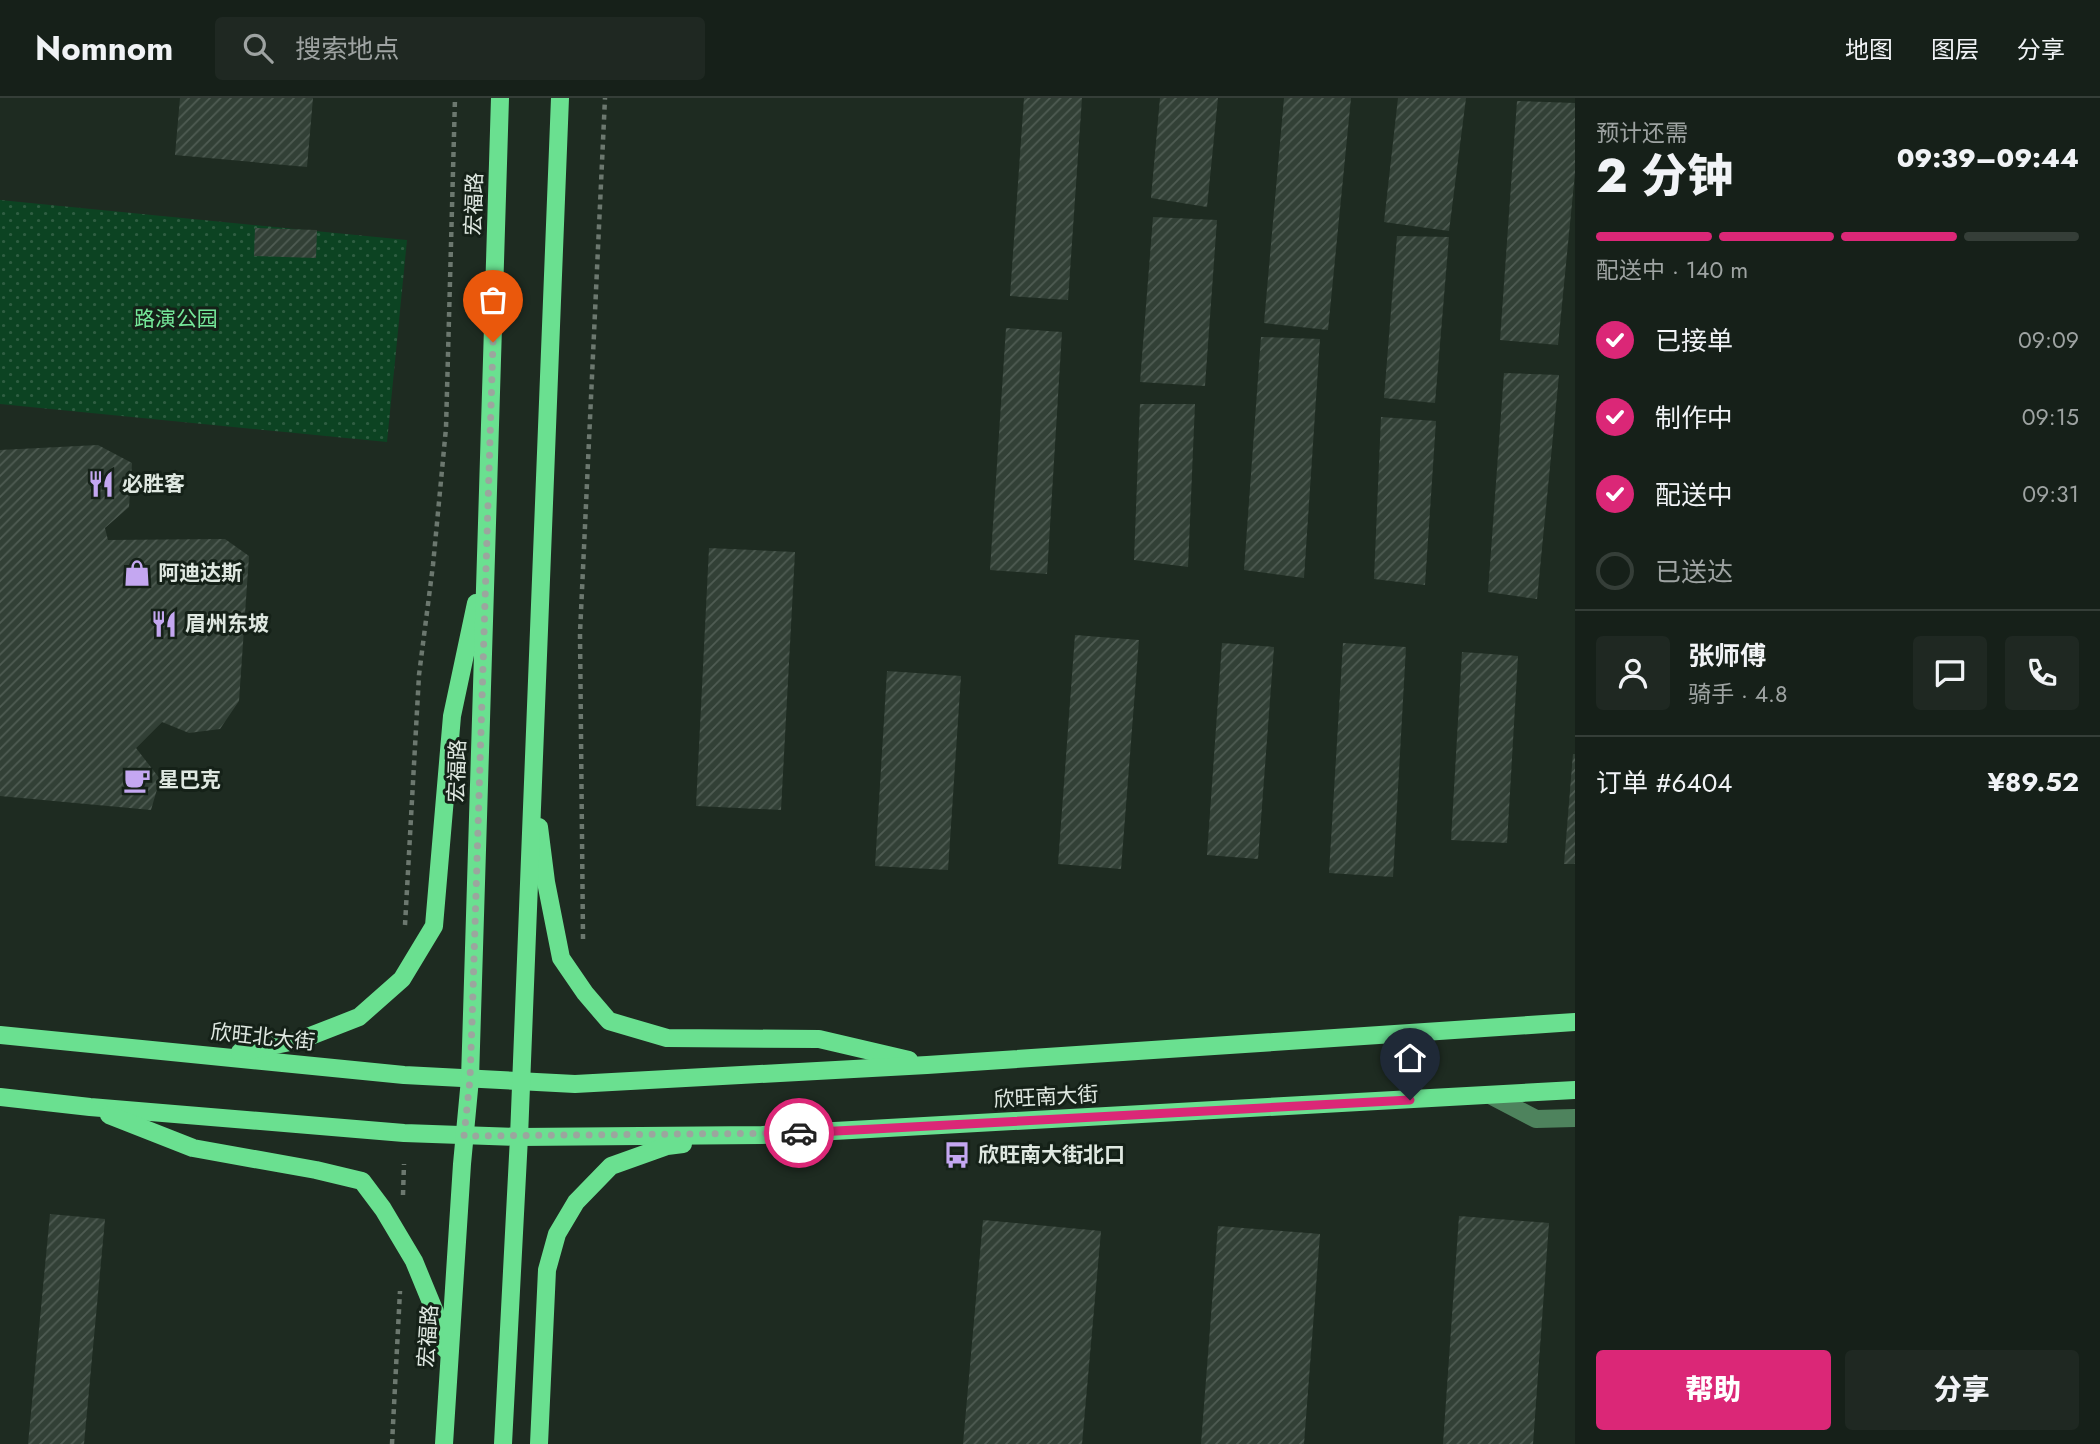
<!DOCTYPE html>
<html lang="zh">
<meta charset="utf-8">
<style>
:root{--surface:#162019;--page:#1f2822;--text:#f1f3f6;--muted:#9ea3a2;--line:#353e38;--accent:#db2777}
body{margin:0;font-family:Jost,"Noto Sans SC",sans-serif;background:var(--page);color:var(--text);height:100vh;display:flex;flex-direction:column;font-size:26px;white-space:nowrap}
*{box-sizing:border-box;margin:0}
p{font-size:23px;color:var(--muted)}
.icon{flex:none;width:38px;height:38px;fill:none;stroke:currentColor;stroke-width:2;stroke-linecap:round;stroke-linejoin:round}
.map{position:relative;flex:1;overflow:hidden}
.details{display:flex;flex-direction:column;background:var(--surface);width:525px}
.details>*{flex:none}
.pin{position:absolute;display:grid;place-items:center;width:60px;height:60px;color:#fff;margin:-72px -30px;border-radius:50% 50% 50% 0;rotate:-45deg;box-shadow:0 0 7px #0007}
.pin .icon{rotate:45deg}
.courier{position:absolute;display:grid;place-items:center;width:70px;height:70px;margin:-35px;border:5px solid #db2777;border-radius:50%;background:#fff;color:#222;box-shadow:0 2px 9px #0007}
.overview em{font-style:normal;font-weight:800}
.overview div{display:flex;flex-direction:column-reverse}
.overview{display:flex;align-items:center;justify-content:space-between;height:119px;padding:0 21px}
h1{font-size:46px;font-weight:800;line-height:52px}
.bar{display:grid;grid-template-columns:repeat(4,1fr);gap:10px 7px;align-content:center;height:84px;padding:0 21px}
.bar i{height:9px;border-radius:5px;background:var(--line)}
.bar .active{background:var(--accent)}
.bar p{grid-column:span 4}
.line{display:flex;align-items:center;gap:18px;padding:0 21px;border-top:2px solid var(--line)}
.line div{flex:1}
.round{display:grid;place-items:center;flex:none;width:74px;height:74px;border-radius:7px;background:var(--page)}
ol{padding:0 21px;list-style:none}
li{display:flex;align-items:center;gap:21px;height:77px}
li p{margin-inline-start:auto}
li .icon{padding:7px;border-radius:50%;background:var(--accent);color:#fff;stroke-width:4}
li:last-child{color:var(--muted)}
li i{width:38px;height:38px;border:4px solid var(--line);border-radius:50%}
.primary-button{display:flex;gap:14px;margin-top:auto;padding:14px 21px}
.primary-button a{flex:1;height:80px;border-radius:7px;background:var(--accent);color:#fff;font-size:28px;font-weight:800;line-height:80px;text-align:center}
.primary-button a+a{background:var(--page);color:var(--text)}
header{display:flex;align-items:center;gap:42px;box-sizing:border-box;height:98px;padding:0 35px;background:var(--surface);border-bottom:2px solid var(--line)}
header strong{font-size:33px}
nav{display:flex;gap:38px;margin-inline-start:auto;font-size:24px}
.search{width:490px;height:63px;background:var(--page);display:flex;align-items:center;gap:18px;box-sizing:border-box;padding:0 24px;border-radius:7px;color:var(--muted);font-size:26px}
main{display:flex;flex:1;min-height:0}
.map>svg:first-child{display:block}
.park{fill:url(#park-dots)}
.building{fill:url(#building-hatch)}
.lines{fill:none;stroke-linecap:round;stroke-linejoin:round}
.path{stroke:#6c786f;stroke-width:4.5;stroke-dasharray:5 5;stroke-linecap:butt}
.minor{stroke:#4e835d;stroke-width:18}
.major{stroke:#6ae090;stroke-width:18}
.done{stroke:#9ba69e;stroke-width:7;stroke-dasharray:0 12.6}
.route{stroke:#db2777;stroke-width:9}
.labels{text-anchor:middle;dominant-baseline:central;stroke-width:6;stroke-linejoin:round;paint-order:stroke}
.street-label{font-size:21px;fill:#dfe8e1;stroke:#152118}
.park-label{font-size:21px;fill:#75e899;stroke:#152118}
.poi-label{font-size:21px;font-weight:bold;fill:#dfe8e1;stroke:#152118;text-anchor:start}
</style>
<header>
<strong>Nomnom</strong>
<div class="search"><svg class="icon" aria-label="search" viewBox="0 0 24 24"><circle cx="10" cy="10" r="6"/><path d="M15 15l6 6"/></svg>搜索地点</div>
<nav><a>地图</a><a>图层</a><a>分享</a></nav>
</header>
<main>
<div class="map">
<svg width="1575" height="1346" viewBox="0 0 1575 1346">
<defs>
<pattern id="park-dots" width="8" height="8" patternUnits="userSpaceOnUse" patternTransform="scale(1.75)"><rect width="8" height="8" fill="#0c4322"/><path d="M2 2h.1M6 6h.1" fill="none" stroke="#2f5e42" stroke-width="1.8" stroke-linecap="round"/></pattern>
<pattern id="building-hatch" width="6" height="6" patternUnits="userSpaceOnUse" patternTransform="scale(1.75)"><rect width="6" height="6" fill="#324036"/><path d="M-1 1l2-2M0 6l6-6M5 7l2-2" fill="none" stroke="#4f5c53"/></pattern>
</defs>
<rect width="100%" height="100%" fill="#1e2b21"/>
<path class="park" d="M0 102 407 142 387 344 0 306Z"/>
<g class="building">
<path d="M180 0H313L307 69 175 57Z"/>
<path d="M1024 0H1082L1068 202 1010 198Z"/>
<path d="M1160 0H1218L1207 109 1151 100Z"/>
<path d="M1284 0H1351L1328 232 1264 225Z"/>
<path d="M1398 0H1466L1449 133 1384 124Z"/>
<path d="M1517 3 1575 5V75L1558 247 1500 242Z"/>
<path d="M1153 119 1217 122 1205 288 1140 284Z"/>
<path d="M255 130 317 132 316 160 254 158Z"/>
<path d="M1397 138 1449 139 1435 305 1384 300Z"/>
<path d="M1006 230 1062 234 1047 476 990 472Z"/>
<path d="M1261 239 1320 241 1304 480 1244 472Z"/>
<path d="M1504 275 1559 277 1537 501 1488 494Z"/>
<path d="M1140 306H1195L1188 469 1134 462Z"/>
<path d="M1381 319 1436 323 1425 487 1374 481Z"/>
<path d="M98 347 132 365 129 409 105 430 108 442 225 441 249 458 239 603 220 631 189 635 162 624 136 650 160 681 151 712 0 698V352Z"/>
<path d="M709 450 795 454 781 712 696 708Z"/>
<path d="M1075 537 1139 542 1121 771 1058 766Z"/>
<path d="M1222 545 1274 549 1258 761 1207 757Z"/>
<path d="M1343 545 1406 549 1393 779 1329 775Z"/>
<path d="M1462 554 1518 558 1507 745 1451 742Z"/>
<path d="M887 573 961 578 948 772 875 768Z"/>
<path d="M1573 656H1575V766H1564Z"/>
<path d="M50 1116 105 1121 84 1346H28Z"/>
<path d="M1459 1118 1549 1125 1533 1346H1443Z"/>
<path d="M983 1122 1101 1133 1082 1346H963Z"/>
<path d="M1218 1128 1320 1136 1304 1346H1201Z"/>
</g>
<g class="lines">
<g class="path">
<path d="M405 827 419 577 433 467 446 330 455 0"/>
<path d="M583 841 580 535 605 0"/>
<path d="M403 1097 404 1066"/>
<path d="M392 1346 400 1193"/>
</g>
<path class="minor" d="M1490 997 1536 1021 1575 1020"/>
<g class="major">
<path d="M539 729 546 784 561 860 585 895 609 923 667 940 819 941 909 962"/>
<path d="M0 937 404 977 575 986 927 967 1575 924"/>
<path d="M240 954 300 942 359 919 402 881 434 828 452 618 476 505"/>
<path d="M0 999 90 1009 404 1035 519 1039 762 1037 1575 992"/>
<path d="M109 1017 193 1050 316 1072 362 1083 383 1111 414 1163 435 1214 445 1251"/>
<path d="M444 1346 462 1066 470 981 500 0"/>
<path d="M503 1346 519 1039 560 0"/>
<path d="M539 1346 547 1172 557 1136 576 1104 611 1068 667 1048 683 1046"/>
</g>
</g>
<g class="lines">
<path class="done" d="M493 244 472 925 470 981 464 1038 799 1035"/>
<path class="route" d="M799 1035 1410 1002"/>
</g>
<defs>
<symbol id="restaurant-bare" viewBox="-9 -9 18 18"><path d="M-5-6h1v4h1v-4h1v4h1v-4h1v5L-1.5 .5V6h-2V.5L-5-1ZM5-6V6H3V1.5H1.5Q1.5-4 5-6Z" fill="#c4a7f1" stroke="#152118" stroke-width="2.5" paint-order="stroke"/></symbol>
<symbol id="shop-bare" viewBox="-9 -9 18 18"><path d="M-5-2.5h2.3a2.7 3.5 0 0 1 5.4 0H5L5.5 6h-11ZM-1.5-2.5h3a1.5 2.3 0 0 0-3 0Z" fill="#c4a7f1" stroke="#152118" stroke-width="2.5" paint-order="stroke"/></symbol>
<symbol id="cafe-bare" viewBox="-9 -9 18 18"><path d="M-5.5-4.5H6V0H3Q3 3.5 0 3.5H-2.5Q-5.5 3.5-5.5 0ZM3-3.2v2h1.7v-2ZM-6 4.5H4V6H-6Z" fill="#c4a7f1" stroke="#152118" stroke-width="2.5" paint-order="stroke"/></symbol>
<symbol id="bus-bare" viewBox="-9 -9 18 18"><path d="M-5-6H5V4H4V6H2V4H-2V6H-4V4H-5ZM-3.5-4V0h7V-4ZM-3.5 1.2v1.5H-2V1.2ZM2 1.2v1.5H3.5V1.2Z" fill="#c4a7f1" stroke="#152118" stroke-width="2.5" paint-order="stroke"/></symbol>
</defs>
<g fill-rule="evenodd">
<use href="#restaurant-bare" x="82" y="367" width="38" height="38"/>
<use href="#shop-bare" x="118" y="456" width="38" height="38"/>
<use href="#restaurant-bare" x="145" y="507" width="38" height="38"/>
<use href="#cafe-bare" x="118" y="663" width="38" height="38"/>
<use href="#bus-bare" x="938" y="1038" width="38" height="38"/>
</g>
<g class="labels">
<g class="street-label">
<text transform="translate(474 106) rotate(-88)">宏福路</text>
<text transform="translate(457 673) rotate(-88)">宏福路</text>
<text transform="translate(263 939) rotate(6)">欣旺北大街</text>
<text transform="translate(1046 999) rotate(-3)">欣旺南大街</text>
<text transform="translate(428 1238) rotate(-86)">宏福路</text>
</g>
<g class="park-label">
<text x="176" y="221">路演公园</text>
</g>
<g class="poi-label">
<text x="122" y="386">必胜客</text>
<text x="158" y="475">阿迪达斯</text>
<text x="185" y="526">眉州东坡</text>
<text x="158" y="682">星巴克</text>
<text x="978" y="1057">欣旺南大街北口</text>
</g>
</g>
</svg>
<div class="pin" style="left:493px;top:244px;background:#ea580c"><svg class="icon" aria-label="bag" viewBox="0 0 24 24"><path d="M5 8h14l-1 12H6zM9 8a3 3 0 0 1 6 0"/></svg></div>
<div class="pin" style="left:1410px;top:1002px;background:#1f2937"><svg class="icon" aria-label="home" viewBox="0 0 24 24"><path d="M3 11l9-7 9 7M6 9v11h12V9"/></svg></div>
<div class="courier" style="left:799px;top:1035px"><svg class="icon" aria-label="car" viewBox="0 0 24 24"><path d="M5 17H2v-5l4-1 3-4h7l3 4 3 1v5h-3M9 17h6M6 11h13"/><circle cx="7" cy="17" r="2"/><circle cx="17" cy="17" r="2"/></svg></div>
</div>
<section class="details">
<div class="overview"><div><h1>2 分钟</h1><p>预计还需</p></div><em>09:39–09:44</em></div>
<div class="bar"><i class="active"></i><i class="active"></i><i class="active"></i><i></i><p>配送中 · 140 m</p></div>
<ol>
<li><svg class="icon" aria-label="check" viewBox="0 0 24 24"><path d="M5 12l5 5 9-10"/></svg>已接单<p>09:09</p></li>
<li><svg class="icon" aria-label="check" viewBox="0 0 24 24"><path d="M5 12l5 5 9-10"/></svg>制作中<p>09:15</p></li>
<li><svg class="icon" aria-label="check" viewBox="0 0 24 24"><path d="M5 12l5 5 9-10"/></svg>配送中<p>09:31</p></li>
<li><i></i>已送达</li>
</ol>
<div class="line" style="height:126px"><a class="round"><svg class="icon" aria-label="person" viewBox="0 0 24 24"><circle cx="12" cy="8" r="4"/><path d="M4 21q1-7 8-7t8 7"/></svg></a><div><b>张师傅</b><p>骑手 · 4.8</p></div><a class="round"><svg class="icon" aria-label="chat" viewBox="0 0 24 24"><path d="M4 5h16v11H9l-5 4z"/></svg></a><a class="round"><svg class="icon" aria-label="phone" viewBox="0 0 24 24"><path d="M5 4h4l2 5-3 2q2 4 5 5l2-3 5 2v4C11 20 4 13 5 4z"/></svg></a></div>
<div class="line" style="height:91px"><div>订单 #6404</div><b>¥89.52</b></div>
<div class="primary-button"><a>帮助</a><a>分享</a></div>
</section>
</main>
